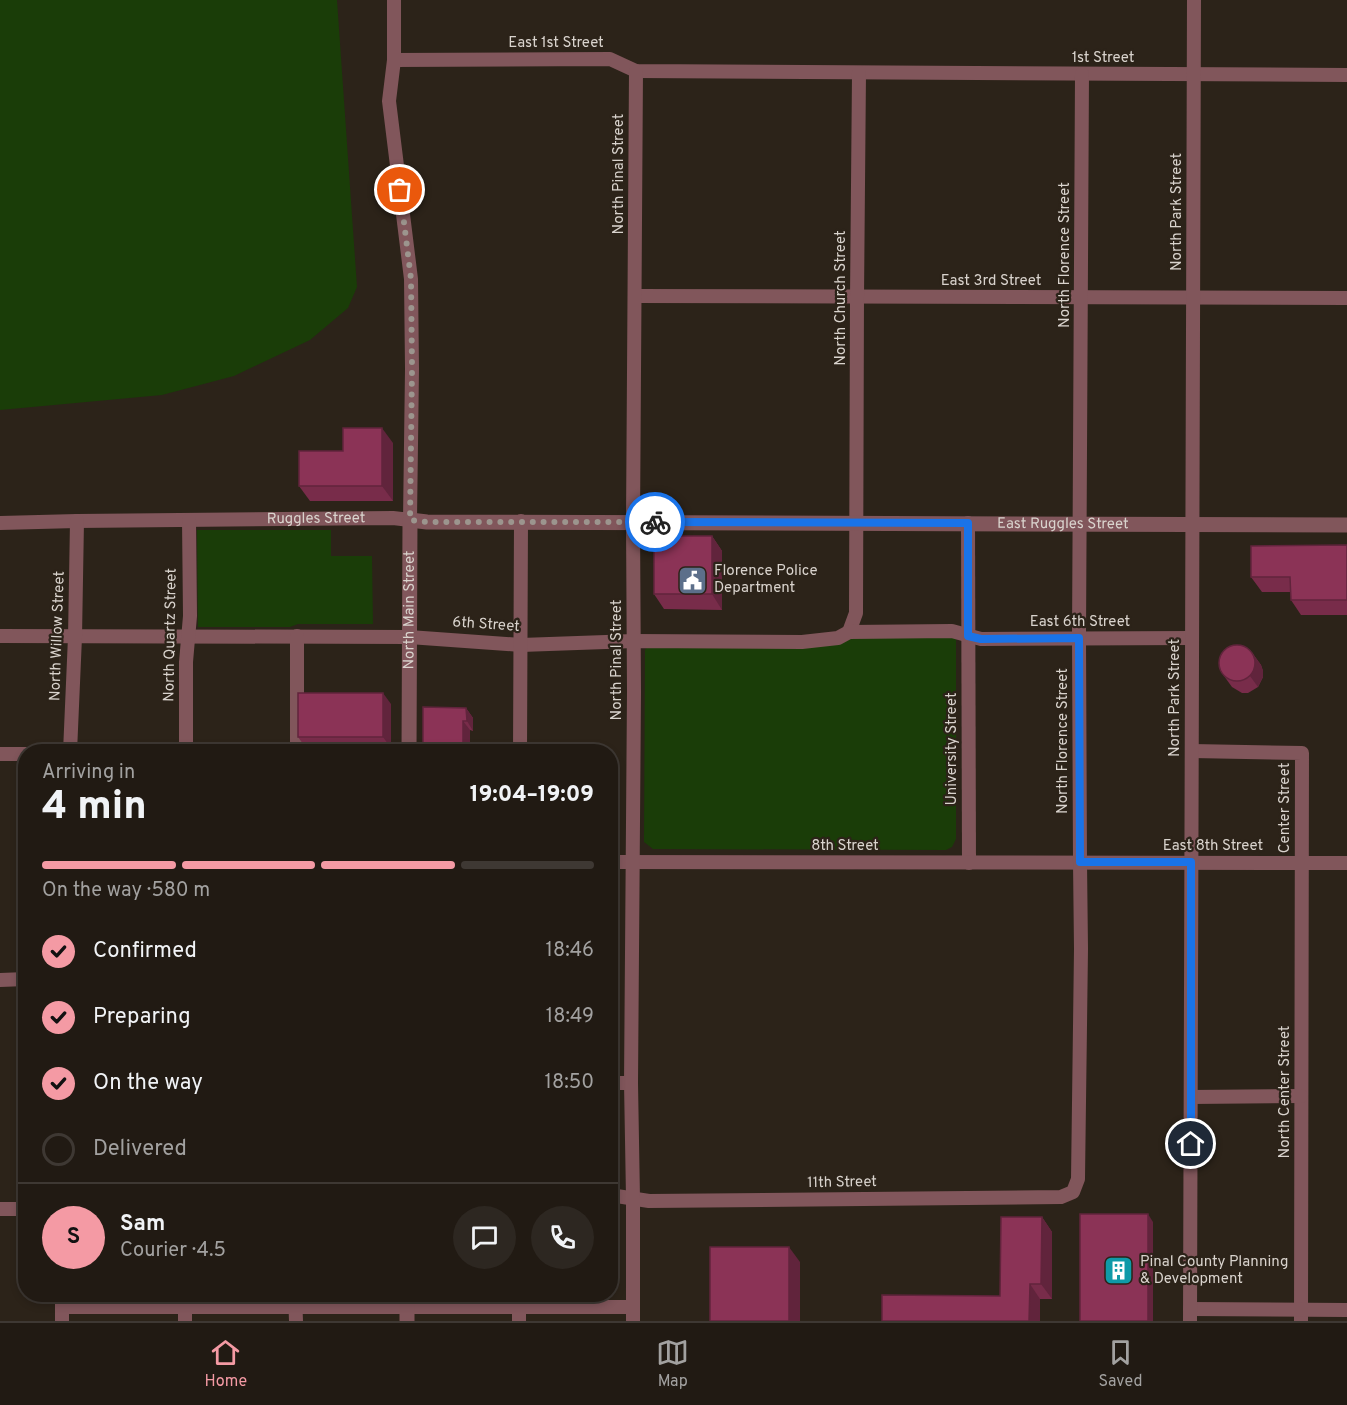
<!DOCTYPE html>
<meta charset="utf-8">
<style>
:root{--surface:#211a13;--page:#2d2721;--text:#f1f3f6;--muted:#a2a1a0;--line:#3e3833;--accent:#f49aa4}
body{margin:0;font-family:Overpass,sans-serif;background:var(--page);color:var(--text);height:100vh;display:flex;flex-direction:column;font-size:22px;white-space:nowrap}
*{box-sizing:border-box;margin:0}
p{font-size:20px;color:var(--muted)}
.icon{flex:none;width:33px;height:33px;fill:none;stroke:currentColor;stroke-width:2;stroke-linecap:round;stroke-linejoin:round}
.map{position:relative;flex:1;overflow:hidden}
.details{position:absolute;left:18px;top:744px;width:600px;height:558px;display:flex;flex-direction:column;background:var(--surface);border-radius:24px;box-shadow:0 3px 9px #0003,0 0 0 2px var(--line)}
.details>*{flex:none}
.pin{position:absolute;display:grid;place-items:center;width:51px;height:51px;color:#fff;margin:-26px;border:3px solid #fff;border-radius:50%;box-shadow:0 2px 6px #0007}
.courier{position:absolute;display:grid;place-items:center;width:60px;height:60px;margin:-30px;border:4px solid #1a73e8;border-radius:50%;background:#fff;color:#222;box-shadow:0 2px 8px #0007}
.overview em{font-style:normal;font-weight:800}
.overview div{display:flex;flex-direction:column-reverse}
.overview{display:flex;align-items:center;justify-content:space-between;height:102px;padding:0 24px}
h1{font-size:39px;font-weight:800;line-height:45px}
.bar{display:grid;grid-template-columns:repeat(4,1fr);gap:9px 6px;align-content:center;height:72px;padding:0 24px}
.bar i{height:8px;border-radius:4px;background:var(--line)}
.bar .active{background:var(--accent)}
.bar p{grid-column:span 4}
.line{display:flex;align-items:center;gap:15px;padding:0 24px;border-top:2px solid var(--line)}
.line div{flex:1}
.round{display:grid;place-items:center;flex:none;width:63px;height:63px;border-radius:32px;background:var(--page)}
ol{padding:0 24px;list-style:none}
li{display:flex;align-items:center;gap:18px;height:66px}
li p{margin-inline-start:auto}
li .icon{padding:6px;border-radius:50%;background:var(--accent);color:#111;stroke-width:4}
li:last-child{color:var(--muted)}
li i{width:33px;height:33px;border:3px solid var(--line);border-radius:50%}
.tab-bar{display:flex;justify-content:space-around;align-items:center;height:84px;border-top:2px solid var(--line);background:var(--surface);font-size:16px;color:var(--muted)}
.tab-bar a{display:grid;justify-items:center;gap:3px}
.tab-bar .active{color:var(--accent)}
.map>svg:first-child{display:block}
.green{fill:#1a3d08}
.lines{fill:none;stroke-linecap:round;stroke-linejoin:round}
.minor{stroke:#81565b;stroke-width:14}
.tertiary{stroke:#81565b;stroke-width:15}
.wall{fill:#782c4a}
.shaded-wall{fill:#61243c}
.building{fill:#8b3356;stroke:#61243c;stroke-width:1.5}
.done{stroke:#9c958e;stroke-width:6;stroke-dasharray:0 10.8}
.route{stroke:#1a73e8;stroke-width:8}
.labels{text-anchor:middle;dominant-baseline:central;stroke-width:4.5;stroke-linejoin:round;paint-order:stroke}
.street-label{font-size:15px;fill:#d9d3cd;stroke:#2c2319}
.poi-label{font-size:15px;fill:#d9d3cd;stroke:#2c2319;text-anchor:start}
</style>
<div class="map">
<svg width="1347" height="1321" viewBox="0 0 1347 1321">
<rect width="100%" height="100%" fill="#2c2319"/>
<g class="green">
<path d="M0 0H337L357 287 348 308 310 340 234 376 162 395 0 410Z"/>
<path d="M197 530H331V556H372L373 624H298L290 627H198Z"/>
<path d="M956 636V839L952 847 946 850 653 849 644 842 645 650 649 644 850 638Z"/>
</g>
<g class="lines">
<g class="minor">
<path d="M394 60 610 59 636 71 1347 75"/>
<path d="M635 296 1347 298"/>
<path id="s1" d="M0 523 77 521 393 518 410 520 412 369 411 279 389 101 394 60V0"/>
<path d="M968 523 969 863"/>
<path d="M849 632 856 613 857 297 859 73"/>
<path d="M0 636 409 637 521 645 634 641 802 642 838 638 849 632 952 631 981 639 1192 638"/>
<path d="M1192 751 1302 753 1301 1321"/>
<path d="M70 752 75 637 77 521"/>
<path d="M186 752V662L190 616 189 520"/>
<path d="M297 752V636"/>
<path d="M520 752 521 521"/>
<path d="M0 754H26"/>
<path d="M610 862 1347 863"/>
<path d="M0 980 26 979"/>
<path d="M610 1083H631"/>
<path d="M1191 1097 1301 1096"/>
<path d="M610 1195 649 1201 1061 1197 1073 1192 1078 1179 1081 949 1080 862 1079 638 1082 74"/>
<path d="M0 1209H26"/>
<path d="M295 1294 296 1321"/>
<path d="M62 1307H633"/>
<path d="M1190 1309 1347 1310"/>
<path d="M62 1321V1294"/>
<path d="M185 1321V1294"/>
<path d="M519 1321V1294"/>
<path d="M633 1321V1198L631 1083 634 692 633 522 636 71"/>
<path d="M1190 1321 1194 0"/>
</g>
<g class="tertiary">
<path id="s2" d="M409 752 410 520 427 522 1347 525"/>
<path d="M407 1321V1294"/>
</g>
</g>
<g class="wall">
<path d="M393 443V501H310L299 486 343 451Z"/>
<path d="M712 536 722 551V610L664 609 654 594Z"/>
<path d="M1347 545V615H1301L1291 600V592H1262L1251 577Z"/>
<path d="M1253 654 1261 665 1263 671V677L1258 687 1248 693H1242L1232 687 1224 676Z"/>
<path d="M391 704V748H306L298 737Z"/>
<path d="M423 707 466 708 473 718V731L470 730V752Z"/>
<path d="M1042 1217 1052 1232V1299H1040V1321H882L1000 1296Z"/>
</g>
<g class="shaded-wall">
<path d="M382 428 393 443V501L382 486Z"/>
<path d="M712 536 722 551V610L712 594Z"/>
<path d="M1253 654 1261 665 1263 671V677L1258 687 1250 676Z"/>
<path d="M383 693 391 704V748L383 737Z"/>
<path d="M466 708 473 718V731L467 721Z"/>
<path d="M463 721 470 730V752H463Z"/>
<path d="M1148 1214 1153 1222V1321H1148Z"/>
<path d="M1042 1217 1052 1232V1299L1041 1284Z"/>
<path d="M789 1247 800 1262V1321H789Z"/>
<path d="M1030 1284 1040 1299V1321H1029Z"/>
</g>
<g class="building">
<path d="M343 428H382V486H299V451H343Z"/>
<rect x="654" y="536" width="58" height="58"/>
<path d="M1347 545V600H1291L1290 577H1251V546Z"/>
<circle cx="1237" cy="663" r="18"/>
<rect x="298" y="693" width="85" height="44"/>
<path d="M423 707 466 708 467 721H463V752H423Z"/>
<rect x="1080" y="1214" width="68" height="107"/>
<path d="M1001 1217H1042L1041 1284H1030L1029 1321H882V1295L1000 1296Z"/>
<rect x="710" y="1247" width="79" height="74"/>
</g>
<g class="lines">
<path class="done" d="M400 190 411 279 412 369 410 520 427 522H655"/>
<path class="route" d="M655 522 968 523V636L981 639 1079 638 1080 862H1191V1144"/>
</g>
<defs>
<symbol id="civic-square" viewBox="-11 -11 22 22"><rect x="-9" y="-9" width="18" height="18" rx="4" fill="#5c6f8a" stroke="#2c2319"/><path d="M-.6-6.5H3V-4.5H.6V-3L4-1V1h2V6H-6V1h2V-1L-.6-3ZM-1.2 2.5V6h2.4V2.5Z" fill="#fff"/></symbol>
<symbol id="building-square" viewBox="-11 -11 22 22"><rect x="-9" y="-9" width="18" height="18" rx="4" fill="#0f9aa8" stroke="#2c2319"/><path d="M-4-6H4V6H1V3H-1V6H-4ZM-2.5-4.3h1.7v1.8h-1.7ZM.8-4.3h1.7v1.8H.8ZM-2.5-1h1.7V.8h-1.7ZM.8-1h1.7V.8H.8Z" fill="#fff"/></symbol>
</defs>
<g fill-rule="evenodd">
<use href="#civic-square" x="676" y="564" width="33" height="33"/>
<use href="#building-square" x="1102" y="1254" width="33" height="33"/>
</g>
<g class="labels">
<g class="street-label">
<text x="556" y="43">East 1st Street</text>
<text x="1103" y="58">1st Street</text>
<text transform="translate(619 174) rotate(-90)">North Pinal Street</text>
<text transform="translate(1177 212) rotate(-90)">North Park Street</text>
<text transform="translate(1065 255) rotate(-90)">North Florence Street</text>
<text x="991" y="281">East 3rd Street</text>
<text transform="translate(841 298) rotate(-90)">North Church Street</text>
<text stroke="none"><textPath href="#s1" startOffset="316">Ruggles Street</textPath></text>
<text stroke="none"><textPath href="#s2" startOffset="885">East Ruggles Street</textPath></text>
<text stroke="none"><textPath href="#s2" startOffset="142">North Main Street</textPath></text>
<text x="1080" y="622">East 6th Street</text>
<text transform="translate(486 625) rotate(4)">6th Street</text>
<text transform="translate(171 635) rotate(-89)">North Quartz Street</text>
<text transform="translate(58 636) rotate(-88)">North Willow Street</text>
<text transform="translate(617 660) rotate(-90)">North Pinal Street</text>
<text transform="translate(1175 698) rotate(-90)">North Park Street</text>
<text transform="translate(1063 741) rotate(-90)">North Florence Street</text>
<text transform="translate(952 749) rotate(-90)">University Street</text>
<text transform="translate(1285 808) rotate(-90)">Center Street</text>
<text x="845" y="846">8th Street</text>
<text x="1213" y="846">East 8th Street</text>
<text transform="translate(1285 1092) rotate(-90)">North Center Street</text>
<text transform="translate(842 1183) rotate(-1)">11th Street</text>
</g>
<g class="poi-label">
<text x="714" y="571">Florence Police<tspan x="714" dy="17">Department</tspan></text>
<text x="1140" y="1262">Pinal County Planning<tspan x="1140" dy="17">&amp; Development</tspan></text>
</g>
</g>
</svg>
<div class="pin" style="left:400px;top:190px;background:#ea580c"><svg class="icon" aria-label="bag" viewBox="0 0 24 24"><path d="M5 8h14l-1 12H6zM9 8a3 3 0 0 1 6 0"/></svg></div>
<div class="pin" style="left:1191px;top:1144px;background:#1f2937"><svg class="icon" aria-label="home" viewBox="0 0 24 24"><path d="M3 11l9-7 9 7M6 9v11h12V9"/></svg></div>
<div class="courier" style="left:655px;top:522px"><svg class="icon" aria-label="bike" viewBox="0 0 24 24"><circle cx="6" cy="16" r="4"/><circle cx="18" cy="16" r="4"/><path d="M6 16l4-8h5l3 8M10 8l3 8H6M13 5h3"/></svg></div>
<section class="details">
<div class="overview"><div><h1>4 min</h1><p>Arriving in</p></div><em>19:04–19:09</em></div>
<div class="bar"><i class="active"></i><i class="active"></i><i class="active"></i><i></i><p>On the way · 580 m</p></div>
<ol>
<li><svg class="icon" aria-label="check" viewBox="0 0 24 24"><path d="M5 12l5 5 9-10"/></svg>Confirmed<p>18:46</p></li>
<li><svg class="icon" aria-label="check" viewBox="0 0 24 24"><path d="M5 12l5 5 9-10"/></svg>Preparing<p>18:49</p></li>
<li><svg class="icon" aria-label="check" viewBox="0 0 24 24"><path d="M5 12l5 5 9-10"/></svg>On the way<p>18:50</p></li>
<li><i></i>Delivered</li>
</ol>
<div class="line" style="height:108px"><b class="round" style="background:var(--accent);color:#111">S</b><div><b>Sam</b><p>Courier · 4.5</p></div><a class="round"><svg class="icon" aria-label="chat" viewBox="0 0 24 24"><path d="M4 5h16v11H9l-5 4z"/></svg></a><a class="round"><svg class="icon" aria-label="phone" viewBox="0 0 24 24"><path d="M5 4h4l2 5-3 2q2 4 5 5l2-3 5 2v4C11 20 4 13 5 4z"/></svg></a></div>
</section>
</div>
<nav class="tab-bar">
<a class="active"><svg class="icon" aria-label="home" viewBox="0 0 24 24"><path d="M3 11l9-7 9 7M6 9v11h12V9"/></svg>Home</a>
<a><svg class="icon" aria-label="map" viewBox="0 0 24 24"><path d="M3 6l6-2 6 2 6-2v14l-6 2-6-2-6 2zM9 4v14M15 6v14"/></svg>Map</a>
<a><svg class="icon" aria-label="saved" viewBox="0 0 24 24"><path d="M7 4h10v16l-5-4-5 4z"/></svg>Saved</a>
</nav>
